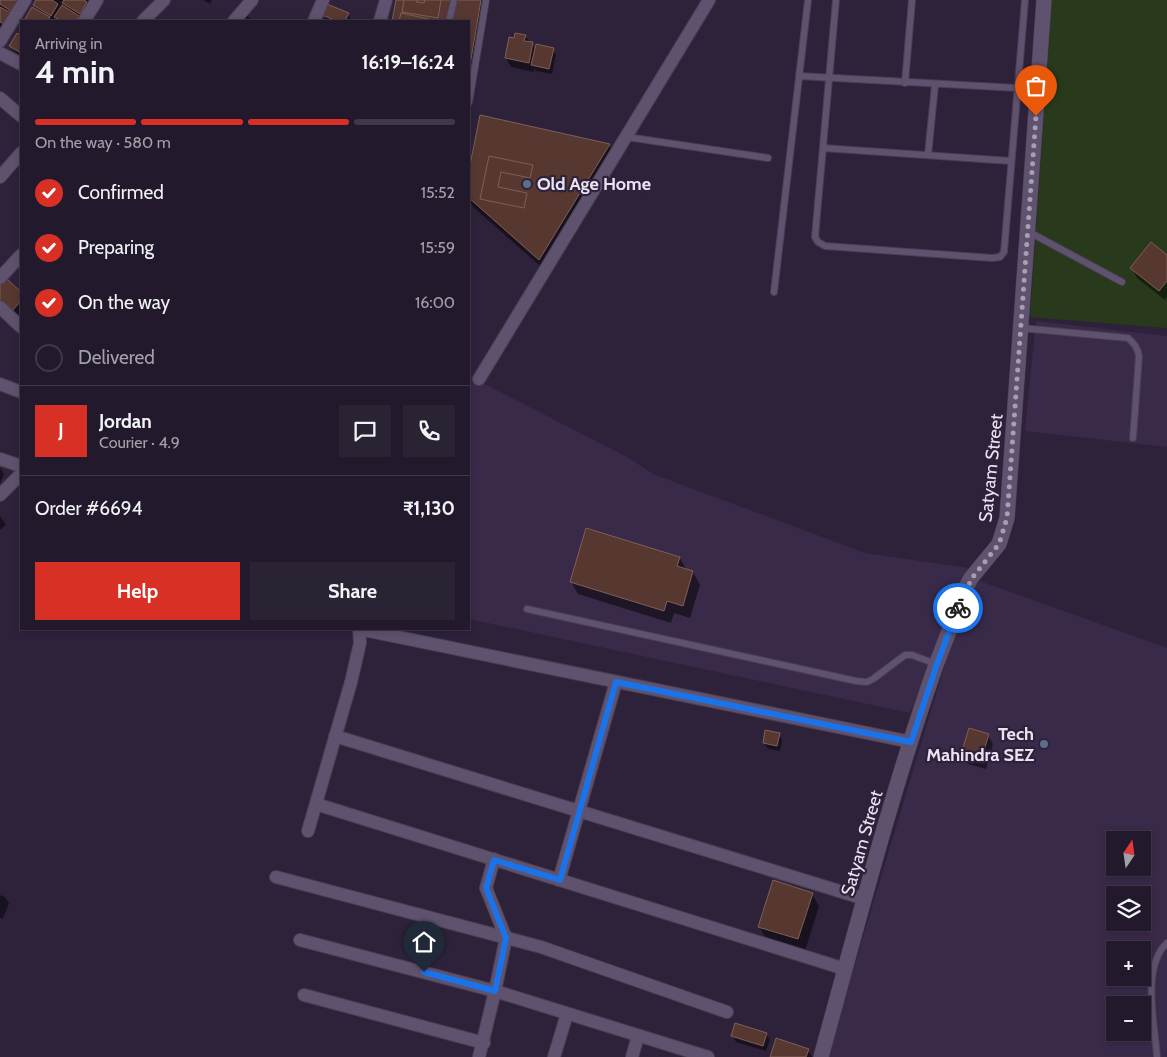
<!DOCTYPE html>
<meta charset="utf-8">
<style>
:root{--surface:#221a2c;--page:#2a2334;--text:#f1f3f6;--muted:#a2a1a9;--line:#3f3848;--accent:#d93025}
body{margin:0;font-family:Cabin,sans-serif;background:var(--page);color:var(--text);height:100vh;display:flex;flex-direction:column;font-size:19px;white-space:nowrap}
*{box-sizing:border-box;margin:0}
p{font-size:16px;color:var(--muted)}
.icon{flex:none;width:28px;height:28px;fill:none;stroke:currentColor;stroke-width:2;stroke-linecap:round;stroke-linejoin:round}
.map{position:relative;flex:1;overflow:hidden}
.panel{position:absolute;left:20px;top:20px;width:450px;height:610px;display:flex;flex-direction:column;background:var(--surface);border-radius:0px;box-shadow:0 2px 8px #0003,0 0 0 1px var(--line)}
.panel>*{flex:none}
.needle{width:32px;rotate:13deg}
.tools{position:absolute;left:1106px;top:831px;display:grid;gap:10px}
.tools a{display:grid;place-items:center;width:45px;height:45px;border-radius:0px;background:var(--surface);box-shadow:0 2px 8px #0003,0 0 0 1px var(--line);font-size:25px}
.pin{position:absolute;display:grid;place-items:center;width:42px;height:42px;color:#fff;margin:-51px -21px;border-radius:50% 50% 50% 0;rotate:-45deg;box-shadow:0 0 5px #0007}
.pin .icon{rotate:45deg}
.courier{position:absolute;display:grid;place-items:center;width:50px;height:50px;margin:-25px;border:4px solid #1a73e8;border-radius:50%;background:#fff;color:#222;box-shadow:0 1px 6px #0007}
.headline em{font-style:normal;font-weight:800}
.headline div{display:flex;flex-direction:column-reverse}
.headline{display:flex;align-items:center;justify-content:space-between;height:85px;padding:0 15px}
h1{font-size:32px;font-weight:800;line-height:38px}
.bar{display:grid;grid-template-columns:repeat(4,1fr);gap:8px 5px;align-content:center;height:60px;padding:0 15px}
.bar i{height:6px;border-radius:4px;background:var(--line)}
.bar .on{background:var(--accent)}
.bar p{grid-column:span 4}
.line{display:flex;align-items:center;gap:12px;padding:0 15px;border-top:1px solid var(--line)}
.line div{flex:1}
.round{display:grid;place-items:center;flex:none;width:52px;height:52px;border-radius:0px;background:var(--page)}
ol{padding:0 15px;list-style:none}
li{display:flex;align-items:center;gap:15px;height:55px}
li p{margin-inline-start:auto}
li .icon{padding:5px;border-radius:50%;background:var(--accent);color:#fff;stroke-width:4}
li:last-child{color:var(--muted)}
li i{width:28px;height:28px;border:2px solid var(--line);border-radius:50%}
.primary-button{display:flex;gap:10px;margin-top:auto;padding:10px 15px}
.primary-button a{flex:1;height:58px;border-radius:0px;background:var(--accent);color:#fff;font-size:20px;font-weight:800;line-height:58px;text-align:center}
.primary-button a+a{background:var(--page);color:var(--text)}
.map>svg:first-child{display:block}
.built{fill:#392a49;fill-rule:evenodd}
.green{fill:#283a1b}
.shadow{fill:#0007}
.building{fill:#573830;stroke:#805e55}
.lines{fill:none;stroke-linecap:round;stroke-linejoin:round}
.service-casing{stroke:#493e53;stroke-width:8}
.minor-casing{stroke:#493e53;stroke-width:14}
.tertiary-casing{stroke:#493e53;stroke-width:16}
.service{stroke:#5f526e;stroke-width:6}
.minor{stroke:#5f526e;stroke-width:12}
.tertiary{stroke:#5f526e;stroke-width:15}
.done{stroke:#a89fb3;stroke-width:5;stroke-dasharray:0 9}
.route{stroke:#1a73e8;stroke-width:6}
.service-dot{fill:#5c6f8a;stroke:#2e223b;stroke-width:2}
.labels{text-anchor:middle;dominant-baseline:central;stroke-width:4.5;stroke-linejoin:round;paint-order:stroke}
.poi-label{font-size:18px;font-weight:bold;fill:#eae2f3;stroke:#2e223b;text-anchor:start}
.street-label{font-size:18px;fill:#eae2f3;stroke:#2e223b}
</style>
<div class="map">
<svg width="1167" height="1057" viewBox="0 0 1167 1057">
<rect width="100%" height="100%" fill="#2e223b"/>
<g class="built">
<path d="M1036 321 1167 336V447L1025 431Z"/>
<path d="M469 376 627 457 653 474 865 553 969 568 910 713 469 619Z"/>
<path d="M971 578 1167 648V1057H827ZM1115 840H1142V868H1115ZM1115 895H1142V922H1115ZM1115 950H1142V978H1115ZM1115 1005H1142V1032H1115Z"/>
</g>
<path class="green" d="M1052 0H1167V328L1030 317Z"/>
<g class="shadow">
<path d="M0 0H17L7 29 1 26 6 33 0 43Z"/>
<path d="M38 0H93L90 5 85 2 89 9 83 19 78 16 81 21H28L27 19 38 11 34 5Z"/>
<path d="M203 0H212L210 4Z"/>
<path d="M398 0H490L473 96 469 95V21H394Z"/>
<path d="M246 14 251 20 250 21H239Z"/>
<path d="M348 14 351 21H327L324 15Z"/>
<path d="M17 35 21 38V56L14 51 11 46Z"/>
<path d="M525 36 536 50 553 49 556 55 552 74 536 71 534 68V72L511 67 506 58Z"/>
<path d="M480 117 609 145 616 157 547 272 473 207 469 200V176Z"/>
<path d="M1167 257V297L1165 300 1137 278 1132 268Z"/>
<path d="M6 280 21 294V315L17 320 0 286Z"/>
<path d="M0 468 4 474 0 483Z"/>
<path d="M0 516 6 525 0 530Z"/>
<path d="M680 558 687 571 693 572 700 585 690 618 674 613 671 623 578 594 571 582Z"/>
<path d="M779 734 782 740 780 751 768 749 764 743Z"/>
<path d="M988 735 993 744 986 769 968 764 963 754Z"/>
<path d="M812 894 819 906 805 951 766 939 759 926Z"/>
<path d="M0 895 5 897 9 903 3 919 0 918Z"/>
<path d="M766 1034 770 1040 766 1051 736 1042 733 1036Z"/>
<path d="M808 1050 812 1057H771Z"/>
</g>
<g class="building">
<path d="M0 0H18L11 11 0 4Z"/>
<path d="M36 0H52L58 4 51 16 33 5Z"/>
<path d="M64 0H84L87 2 80 14 62 3Z"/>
<path d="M396 0H481L469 71V21H392Z"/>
<path d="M404 0H417L416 2 424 3 425 0H441L438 18 402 12Z"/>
<path d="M327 4 349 13 345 21H337L322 15Z"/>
<path d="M62 5 79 16 76 21H61L54 17Z"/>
<path d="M0 7 11 13 4 24 0 22Z"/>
<path d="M32 7 50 17 48 21H29L25 19Z"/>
<path d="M401 13 437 21H399Z"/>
<path d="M17 33 21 36V53L9 46Z"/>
<path d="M515 33 526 35 524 41 533 42 529 63 505 58 509 37 514 38Z"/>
<path d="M536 44 554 48 549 69 531 65Z"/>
<path d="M480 115 610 144 539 260 469 198V170Z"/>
<path d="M489 156 533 165 530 178 501 172 498 187 527 193 524 208 480 199Z"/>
<path d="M1151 242 1167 255V281L1159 291 1130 268Z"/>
<path d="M6 278 21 292V301L11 312 0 301V285Z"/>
<path d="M586 528 680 557 677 566 693 571 683 606 667 601 664 611 570 582Z"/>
<path d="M969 728 989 734 981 760 961 754Z"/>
<path d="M765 730 780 733 777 746 763 743Z"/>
<path d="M773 880 813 893 798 939 758 927Z"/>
<path d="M735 1023 767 1033 763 1046 731 1036Z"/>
<path d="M776 1038 809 1049 806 1057H770Z"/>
</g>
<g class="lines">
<defs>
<g id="service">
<path d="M836 0 815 237 818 242 825 246 992 258 1000 257 1004 252 1025 0"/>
<path d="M449 21 454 0"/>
<path d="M799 76 1017 88"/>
<path d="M905 83 912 0"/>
<path d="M469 102 486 0"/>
<path d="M627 137 768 158"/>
<path d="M823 148 1011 161"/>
<path d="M928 155 935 85"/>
<path d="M1029 232 1122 282"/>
<path d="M774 292 808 0"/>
<path d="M1021 328 1128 338C1134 343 1138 348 1139 356L1133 438"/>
<path d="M527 609 856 681 867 682 873 679 905 655H912L936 664"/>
<path d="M1157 1057C1155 1026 1141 966 1167 943"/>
</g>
<g id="minor">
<path d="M84 21 97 0"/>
<path d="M143 21 164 0"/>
<path d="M234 21 252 0"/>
<path d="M314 21 323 0"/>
<path d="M380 21 386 0"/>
<path d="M0 41 25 0"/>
<path d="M0 53 21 64"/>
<path d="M0 98 21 116"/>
<path d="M0 177 21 153"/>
<path d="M0 278 21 255"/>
<path d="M0 307 21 327"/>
<path d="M479 379 709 0"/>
<path d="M0 384 21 392"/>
<path d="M0 459 21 466"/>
<path d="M0 495 21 474"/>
<path d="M359 629 911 742"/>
<path d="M335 736 865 899"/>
<path d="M316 804 845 969"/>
<path d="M308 831 351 682 360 643 359 629"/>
<path d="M494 859 486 888 506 938 495 991 708 1057"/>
<path d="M276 877 541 947 727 1012"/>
<path d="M559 880 616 682"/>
<path d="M300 940 495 991 479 1057"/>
<path d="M304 995 484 1043"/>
<path d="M554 1057 567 1014"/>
<path d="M632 1057 638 1036"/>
</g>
<path id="tertiary" d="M821 1057C857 926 891 793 936 665 946 639 956 613 966 587L971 578 999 544 1007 518 1044 0"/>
</defs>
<use href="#service" class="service-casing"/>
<use href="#minor" class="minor-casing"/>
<use href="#tertiary" class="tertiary-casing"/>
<use href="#service" class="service"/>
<use href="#minor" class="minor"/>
<use href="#tertiary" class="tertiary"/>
</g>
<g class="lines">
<path class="done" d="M958 608 972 578 999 544 1007 518 1036 116"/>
<path class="route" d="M424 972 495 991 506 938 486 888 494 860 560 880 616 682 911 742 937 664 958 608"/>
</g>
<g class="service-dot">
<circle cx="527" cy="184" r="5"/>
<circle cx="1044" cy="744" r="5"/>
</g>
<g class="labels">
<g class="poi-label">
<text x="537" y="184">Old Age Home</text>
<text x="1034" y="734" text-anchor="end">Tech<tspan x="1034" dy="21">Mahindra SEZ</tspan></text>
</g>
<g class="street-label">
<text transform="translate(991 468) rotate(-84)">Satyam Street</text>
<text transform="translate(862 843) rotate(-74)">Satyam Street</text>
</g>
</g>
</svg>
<div class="tools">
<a><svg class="needle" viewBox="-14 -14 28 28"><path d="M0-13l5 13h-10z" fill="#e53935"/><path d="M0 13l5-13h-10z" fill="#a2a1a9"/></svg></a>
<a><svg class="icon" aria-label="layers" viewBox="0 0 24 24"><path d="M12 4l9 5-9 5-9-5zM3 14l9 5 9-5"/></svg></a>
<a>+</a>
<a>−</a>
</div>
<div class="pin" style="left:1036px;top:116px;background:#ea580c"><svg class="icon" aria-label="bag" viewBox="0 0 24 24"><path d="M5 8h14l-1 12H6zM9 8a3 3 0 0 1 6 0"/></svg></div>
<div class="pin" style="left:424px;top:972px;background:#1f2937"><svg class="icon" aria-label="home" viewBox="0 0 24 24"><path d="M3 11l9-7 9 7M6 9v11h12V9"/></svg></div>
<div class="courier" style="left:958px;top:608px"><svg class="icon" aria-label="bike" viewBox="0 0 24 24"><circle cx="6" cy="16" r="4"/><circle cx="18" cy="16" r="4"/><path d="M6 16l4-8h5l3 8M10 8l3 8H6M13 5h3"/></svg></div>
<section class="panel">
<div class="headline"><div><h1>4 min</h1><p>Arriving in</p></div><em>16:19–16:24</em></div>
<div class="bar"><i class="on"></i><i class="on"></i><i class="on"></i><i></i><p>On the way · 580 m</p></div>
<ol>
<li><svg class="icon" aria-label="check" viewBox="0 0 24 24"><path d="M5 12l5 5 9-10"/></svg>Confirmed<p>15:52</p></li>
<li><svg class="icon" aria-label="check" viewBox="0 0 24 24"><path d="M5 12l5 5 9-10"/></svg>Preparing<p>15:59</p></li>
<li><svg class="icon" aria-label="check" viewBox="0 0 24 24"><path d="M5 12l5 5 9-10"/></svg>On the way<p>16:00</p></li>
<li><i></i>Delivered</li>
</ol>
<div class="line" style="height:90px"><b class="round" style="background:var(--accent);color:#fff">J</b><div><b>Jordan</b><p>Courier · 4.9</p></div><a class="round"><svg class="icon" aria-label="chat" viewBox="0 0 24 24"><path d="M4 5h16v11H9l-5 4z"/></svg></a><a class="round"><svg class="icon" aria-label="phone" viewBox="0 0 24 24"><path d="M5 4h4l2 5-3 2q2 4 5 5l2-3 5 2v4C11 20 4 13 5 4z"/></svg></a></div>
<div class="line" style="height:65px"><div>Order #6694</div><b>₹1,130</b></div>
<div class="primary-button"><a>Help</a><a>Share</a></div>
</section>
</div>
